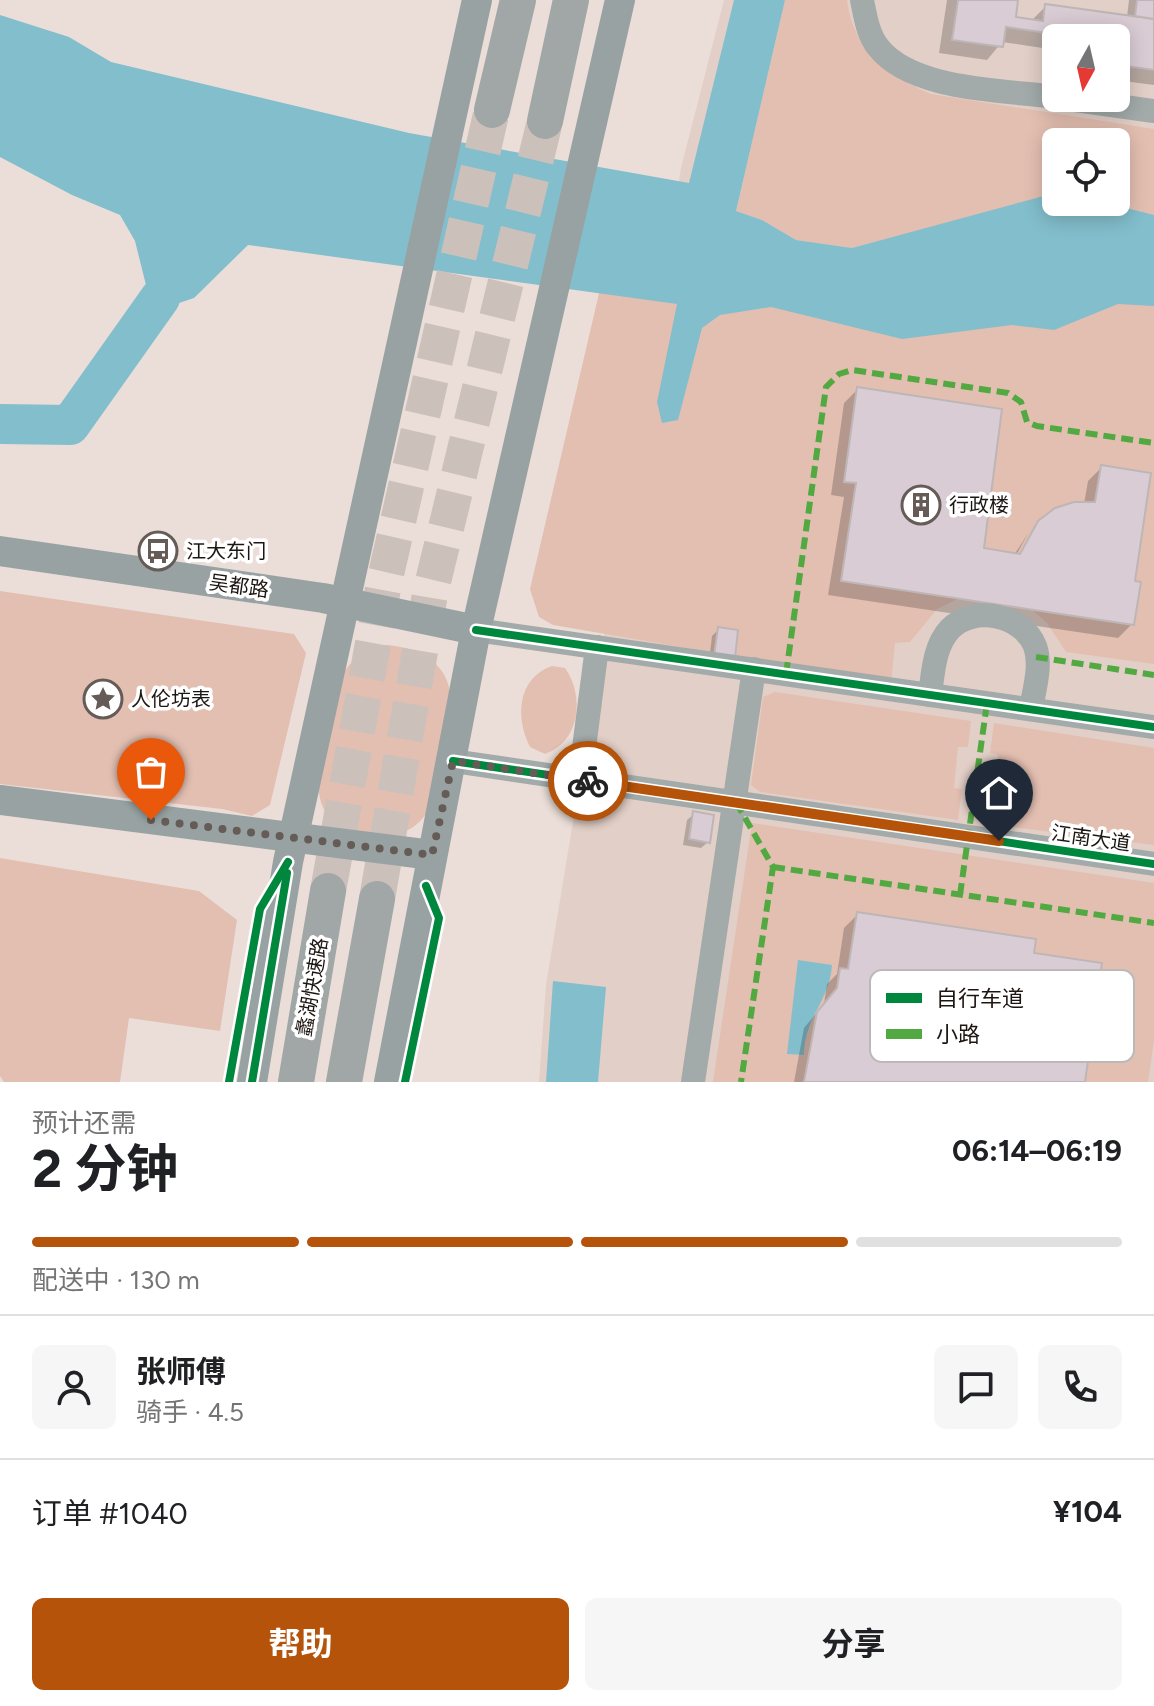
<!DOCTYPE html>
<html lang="zh">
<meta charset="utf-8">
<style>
:root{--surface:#fff;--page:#f6f6f6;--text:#202124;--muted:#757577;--line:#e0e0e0;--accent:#b45309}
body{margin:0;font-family:Figtree,"Noto Sans SC",sans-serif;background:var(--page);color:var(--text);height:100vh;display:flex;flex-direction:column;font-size:30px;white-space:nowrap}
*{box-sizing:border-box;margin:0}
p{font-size:26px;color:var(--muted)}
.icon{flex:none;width:44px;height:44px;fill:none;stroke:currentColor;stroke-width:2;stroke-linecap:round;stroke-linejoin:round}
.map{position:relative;height:1082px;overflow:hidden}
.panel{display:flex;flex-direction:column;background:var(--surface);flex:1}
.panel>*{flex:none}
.needle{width:52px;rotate:188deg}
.controls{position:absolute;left:1042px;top:24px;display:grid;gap:16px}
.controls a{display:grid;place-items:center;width:88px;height:88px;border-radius:12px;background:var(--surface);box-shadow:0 4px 20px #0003;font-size:40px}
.pin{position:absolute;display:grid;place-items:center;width:68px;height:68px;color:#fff;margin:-82px -34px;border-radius:50% 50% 50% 0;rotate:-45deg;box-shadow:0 0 8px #0007}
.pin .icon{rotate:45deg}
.courier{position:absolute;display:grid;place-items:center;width:80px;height:80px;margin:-40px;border:6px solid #b45309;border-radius:50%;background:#fff;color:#222;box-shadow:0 2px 10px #0007}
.summary em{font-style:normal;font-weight:700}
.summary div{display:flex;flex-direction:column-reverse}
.summary{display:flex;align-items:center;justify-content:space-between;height:136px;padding:0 32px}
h1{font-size:52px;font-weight:700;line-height:60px}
.bar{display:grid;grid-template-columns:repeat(4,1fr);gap:12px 8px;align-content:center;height:96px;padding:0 32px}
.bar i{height:10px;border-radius:6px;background:var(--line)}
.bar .on{background:var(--accent)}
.bar p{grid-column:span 4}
.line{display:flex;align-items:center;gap:20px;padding:0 32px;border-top:2px solid var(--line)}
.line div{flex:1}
.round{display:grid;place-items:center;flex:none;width:84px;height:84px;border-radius:12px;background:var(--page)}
.primary-button{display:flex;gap:16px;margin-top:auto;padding:16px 32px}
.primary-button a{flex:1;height:92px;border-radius:12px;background:var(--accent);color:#fff;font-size:32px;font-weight:700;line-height:92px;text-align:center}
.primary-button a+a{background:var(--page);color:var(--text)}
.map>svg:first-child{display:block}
.education{fill:#e2cfc7;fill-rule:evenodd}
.green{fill:#e3bfb1}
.water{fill:#83becc}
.shadow{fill:#0003}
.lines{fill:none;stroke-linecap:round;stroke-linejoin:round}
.river{stroke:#83becc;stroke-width:40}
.building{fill:#daccd4;stroke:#beb6b6;stroke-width:2}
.highway-tunnel{stroke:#ccc0bb;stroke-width:36;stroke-dasharray:36 18;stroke-linecap:butt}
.minor{stroke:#a2abaa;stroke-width:24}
.major{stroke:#98a2a2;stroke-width:30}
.highway{stroke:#a0a7a6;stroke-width:36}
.quiet{stroke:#52a942;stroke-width:6;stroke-dasharray:12 6;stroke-linecap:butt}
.cycleway-casing{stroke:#fff;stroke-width:13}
.cycleway{stroke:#00873e;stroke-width:8}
.done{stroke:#655b57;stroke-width:8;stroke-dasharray:0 14.4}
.route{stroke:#b45309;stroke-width:10}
.labels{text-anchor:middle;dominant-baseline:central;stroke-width:7;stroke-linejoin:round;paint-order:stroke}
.poi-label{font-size:20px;fill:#1d1511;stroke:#fff;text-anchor:start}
.street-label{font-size:20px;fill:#1d1511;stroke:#fff}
.key{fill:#fff;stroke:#bbb9b8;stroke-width:2}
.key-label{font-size:22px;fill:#1d1511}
</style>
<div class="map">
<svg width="1154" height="1082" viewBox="0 0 1154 1082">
<rect width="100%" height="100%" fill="#ebded9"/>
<path class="education" d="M724 0H1154V1082H539L546 985 681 168ZM1056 38H1116V98H1056ZM1056 142H1116V202H1056Z"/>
<g class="green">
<path d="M785 0H847C853 50 888 76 931 94L1154 129V215L1105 202H1116V142H1056V195L852 248 796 240 762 220 736 211Z"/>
<path d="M600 289 1154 302V664L1066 652 1047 623 1029 607 962 597 937 609 910 642 895 643 891 683 553 625 539 617 530 589Z"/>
<path d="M0 591 294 634 306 653 270 805 252 816 222 809 0 784Z"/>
<path d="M387 645C413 647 442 658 449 687 452 700 432 789 429 809 406 853 326 846 319 793 316 767 336 704 341 676 354 657 365 650 387 645Z"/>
<path d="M552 666 565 668C585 696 580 742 545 754L530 747C515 718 517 678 552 666Z"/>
<path d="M775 692 971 721 968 747H958L954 788 962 789 958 820 760 792 751 785 763 697Z"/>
<path d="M994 723 1154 748V845L980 823 985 791H993L998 755 990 753Z"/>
<path d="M752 823 1154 883V1040L1148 1082H713Z"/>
<path d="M0 858 199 891 237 920 220 1031 129 1018 120 1082H4L0 1076Z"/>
</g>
<g class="water">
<path d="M734 0H785L736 211 762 220 796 240 852 248 1051 194 1056 195V202H1104L1154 215V306L1118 304 1054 330 1012 325 902 339 771 307 720 315 702 328 678 420 662 423 657 402 677 304 248 245 194 298 170 306 146 285 135 241 120 215 72 195 0 157V15L69 37 111 62 409 133 689 183Z"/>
<path d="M798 960 832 965C830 1000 804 1018 804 1055L787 1054Z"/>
<path d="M553 981 606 987 598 1082H546Z"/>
</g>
<g class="shadow">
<path d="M947 0H1016L1013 19 1032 20 1046 6 1127 17 1129 0H1154V85L1116 80V38H1056V50L1002 42 987 60 939 53Z"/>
<path d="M858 389 982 550 1014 555 1029 532 1013 561 1084 504 1088 481 1102 467 1133 582 1132 624 1118 638 828 595 844 497 831 495 844 403Z"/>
<path d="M718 630 726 664 709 662 712 636Z"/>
<path d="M694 814 708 842 701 848 683 845 687 820Z"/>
<path d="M858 914 1032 955 1083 1082H794L804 1028 824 1004 827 984 837 974 844 928Z"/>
</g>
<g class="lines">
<path class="river" d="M0 424 70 425 160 298"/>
</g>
<g class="building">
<path d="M958 0H1018L1016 17 1043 21 1045 4 1154 19V70L1125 66 1128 44 1116 43V38H1082L1006 27 1003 47 952 40Z"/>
<path d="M1137 0H1154V19L1135 16Z"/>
<path d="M857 387 1002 409 984 548 1020 554 1038 521 1055 508 1074 502H1095L1101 465 1151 473 1135 581 1141 582 1134 625 841 581 856 483 844 482Z"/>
<path d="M718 627 738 630 735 658 714 656Z"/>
<path d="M693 811 714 815 710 843 689 839Z"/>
<path d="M857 912 1036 939 1034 953 1102 963 1085 1082H804L817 1012 837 988 840 968 848 969Z"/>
</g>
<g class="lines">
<g class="highway-tunnel">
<path d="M328 891 384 583 492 110"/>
<path d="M377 899 430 594 545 121"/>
</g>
<g class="minor">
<path d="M862 0C865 15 868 35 878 47 912 91 1005 90 1056 97"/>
<path d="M1061 98 1154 111"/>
<path d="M476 630 1154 727"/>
<path d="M930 695C933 673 934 646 950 629 973 605 1022 614 1035 646 1042 665 1034 690 1031 709"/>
<path d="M453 761 1154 864"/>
<path d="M580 779 597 647"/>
<path d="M693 1082 754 669"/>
</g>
<g class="major">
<path d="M0 551 323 598 476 630"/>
<path d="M0 800 432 855"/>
<path d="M252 1082 288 862 477 0"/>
<path d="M389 1082 476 630 620 0"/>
</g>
<g class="highway">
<path d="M492 110 518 0"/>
<path d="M545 121 571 0"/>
<path d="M296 1082 328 891"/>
<path d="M344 1082 377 899"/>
</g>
<g class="quiet">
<path d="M1036 657 1154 675"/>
<path d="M786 674 826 387 839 374 852 370 1008 393 1021 402 1027 422 1037 426 1154 443"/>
<path d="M736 802 773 867 741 1082"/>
<path d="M773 867 1154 923"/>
<path d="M960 895 987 703"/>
</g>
<defs>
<g id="cycleway">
<path d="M476 630 1154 727"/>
<path d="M453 761 1154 864"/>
<path d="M229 1082 260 909 288 862"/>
<path d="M252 1082 287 873"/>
<path d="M405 1082 439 918 426 886"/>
</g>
</defs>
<use href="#cycleway" class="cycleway-casing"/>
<use href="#cycleway" class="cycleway"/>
</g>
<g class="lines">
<path class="done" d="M151 820 432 855 453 761 588 781"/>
<path class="route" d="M588 781 999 841"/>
</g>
<defs>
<symbol id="building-ring" viewBox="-11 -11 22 22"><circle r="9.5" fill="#fff" stroke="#655b57" stroke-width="1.5"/><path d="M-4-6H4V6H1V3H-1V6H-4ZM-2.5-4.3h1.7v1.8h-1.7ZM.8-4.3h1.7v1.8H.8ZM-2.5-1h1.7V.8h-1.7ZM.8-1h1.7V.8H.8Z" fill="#655b57"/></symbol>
<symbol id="bus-ring" viewBox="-11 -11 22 22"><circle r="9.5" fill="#fff" stroke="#655b57" stroke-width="1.5"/><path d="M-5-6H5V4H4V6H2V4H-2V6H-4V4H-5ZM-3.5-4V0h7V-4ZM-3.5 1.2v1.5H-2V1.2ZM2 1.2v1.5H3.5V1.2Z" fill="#655b57"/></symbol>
<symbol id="sight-ring" viewBox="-11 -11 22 22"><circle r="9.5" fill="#fff" stroke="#655b57" stroke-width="1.5"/><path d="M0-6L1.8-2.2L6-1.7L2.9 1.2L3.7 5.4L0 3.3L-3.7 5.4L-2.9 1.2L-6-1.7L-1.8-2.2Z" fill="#655b57"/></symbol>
</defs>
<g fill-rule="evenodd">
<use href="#building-ring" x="899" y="483" width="44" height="44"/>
<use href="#bus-ring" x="136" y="529" width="44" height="44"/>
<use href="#sight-ring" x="81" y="677" width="44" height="44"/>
</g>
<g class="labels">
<g class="poi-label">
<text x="949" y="505">行政楼</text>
<text x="186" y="551">江大东门</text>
<text x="131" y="699">人伦坊表</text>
</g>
<g class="street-label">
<text transform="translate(239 586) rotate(8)">吴都路</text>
<text transform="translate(1091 838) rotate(8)">江南大道</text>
<text transform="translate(312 987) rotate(-80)">蠡湖快速路</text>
</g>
</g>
<rect x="870" y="970" width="264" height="92" rx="12" class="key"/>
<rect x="886" y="993" width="36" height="10" fill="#00873e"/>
<rect x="886" y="1029" width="36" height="10" fill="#52a942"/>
<g class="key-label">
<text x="936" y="1006">自行车道</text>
<text x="936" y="1042">小路</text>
</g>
</svg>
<div class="controls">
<a><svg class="needle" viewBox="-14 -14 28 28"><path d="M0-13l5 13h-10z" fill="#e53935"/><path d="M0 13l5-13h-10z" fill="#757577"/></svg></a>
<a><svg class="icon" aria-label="locate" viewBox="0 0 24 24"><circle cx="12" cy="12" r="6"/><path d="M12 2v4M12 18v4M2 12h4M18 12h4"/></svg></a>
</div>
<div class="pin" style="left:151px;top:820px;background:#ea580c"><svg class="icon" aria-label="bag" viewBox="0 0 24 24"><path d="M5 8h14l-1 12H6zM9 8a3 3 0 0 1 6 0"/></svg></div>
<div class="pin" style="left:999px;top:841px;background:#1f2937"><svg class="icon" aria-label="home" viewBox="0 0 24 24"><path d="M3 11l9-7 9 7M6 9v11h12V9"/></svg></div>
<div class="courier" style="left:588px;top:781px"><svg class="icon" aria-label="bike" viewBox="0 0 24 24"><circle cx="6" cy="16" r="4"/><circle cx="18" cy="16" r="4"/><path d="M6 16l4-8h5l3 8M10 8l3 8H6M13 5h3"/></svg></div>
</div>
<section class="panel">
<div class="summary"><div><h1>2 分钟</h1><p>预计还需</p></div><em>06:14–06:19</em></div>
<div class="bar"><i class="on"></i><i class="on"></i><i class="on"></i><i></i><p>配送中 · 130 m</p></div>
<div class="line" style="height:144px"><a class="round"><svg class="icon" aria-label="person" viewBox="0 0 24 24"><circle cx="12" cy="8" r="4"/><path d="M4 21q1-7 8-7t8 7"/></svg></a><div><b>张师傅</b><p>骑手 · 4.5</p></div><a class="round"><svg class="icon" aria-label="chat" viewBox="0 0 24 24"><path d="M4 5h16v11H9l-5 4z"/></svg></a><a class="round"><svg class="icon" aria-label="phone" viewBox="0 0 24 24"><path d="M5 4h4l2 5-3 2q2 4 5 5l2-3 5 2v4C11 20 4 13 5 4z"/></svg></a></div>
<div class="line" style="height:104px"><div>订单 #1040</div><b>¥104</b></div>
<div class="primary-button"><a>帮助</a><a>分享</a></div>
</section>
